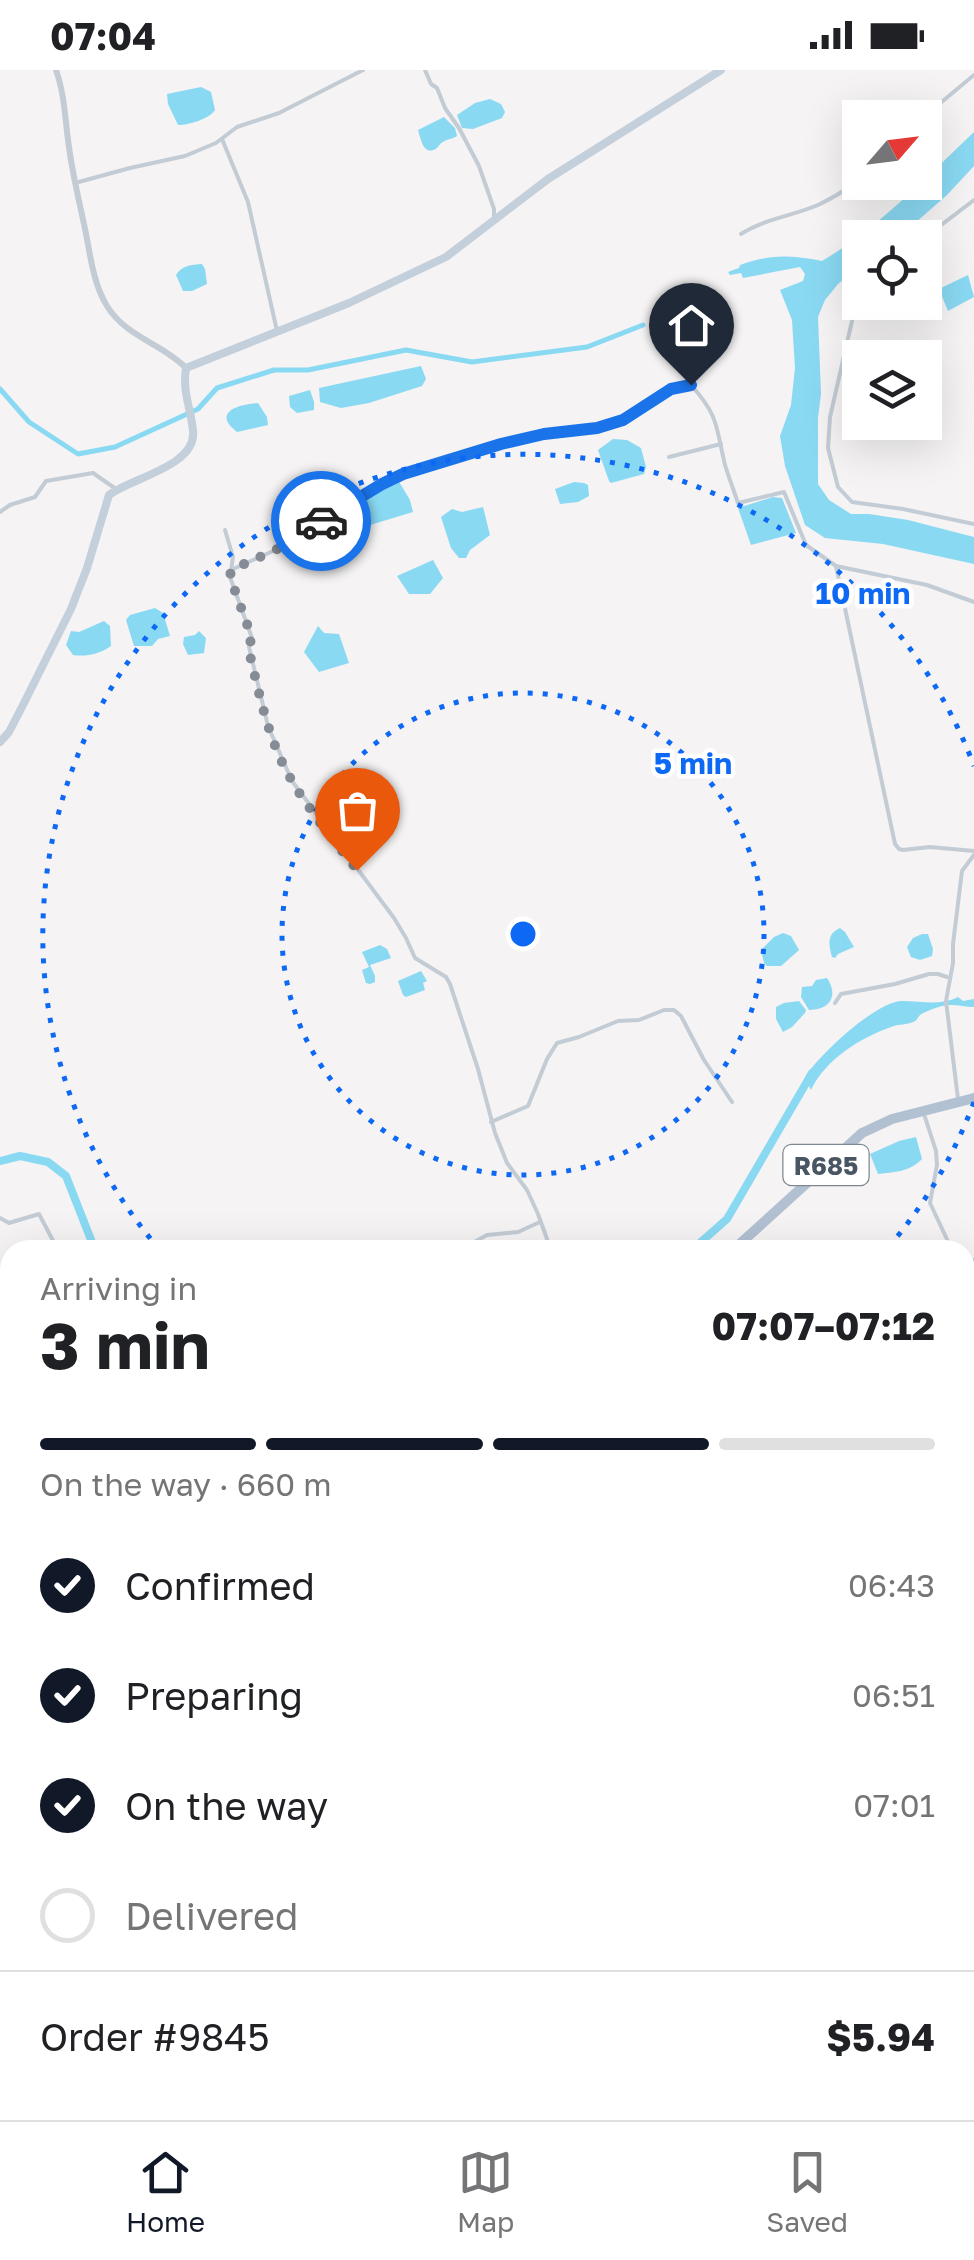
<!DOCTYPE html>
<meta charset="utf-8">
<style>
:root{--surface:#fff;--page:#f6f6f6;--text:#202124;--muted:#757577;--line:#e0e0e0;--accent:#111827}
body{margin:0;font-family:"Golos Text",sans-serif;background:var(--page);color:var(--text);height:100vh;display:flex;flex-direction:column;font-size:38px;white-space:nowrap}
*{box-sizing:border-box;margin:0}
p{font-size:32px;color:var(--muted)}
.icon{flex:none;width:55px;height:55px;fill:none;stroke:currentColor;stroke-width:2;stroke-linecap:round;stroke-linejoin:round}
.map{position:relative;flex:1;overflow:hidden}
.sheet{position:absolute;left:0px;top:1170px;width:975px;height:880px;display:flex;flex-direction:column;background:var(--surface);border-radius:30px 30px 0 0;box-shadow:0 10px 40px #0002}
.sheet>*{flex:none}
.needle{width:65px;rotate:62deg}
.tools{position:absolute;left:842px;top:30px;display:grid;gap:20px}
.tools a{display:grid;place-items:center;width:100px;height:100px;border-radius:0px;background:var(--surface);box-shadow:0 10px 40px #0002;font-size:50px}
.pin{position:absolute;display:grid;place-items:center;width:85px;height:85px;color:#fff;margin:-102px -42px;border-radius:50% 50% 50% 0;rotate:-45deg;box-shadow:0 0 10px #0007}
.pin .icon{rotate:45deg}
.courier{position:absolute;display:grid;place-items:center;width:100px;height:100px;margin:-50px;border:8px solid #1a73e8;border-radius:50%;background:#fff;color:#222;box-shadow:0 2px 12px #0007}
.head em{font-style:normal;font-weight:700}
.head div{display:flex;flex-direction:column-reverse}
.head{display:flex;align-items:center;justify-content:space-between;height:170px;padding:0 40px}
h1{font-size:65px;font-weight:700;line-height:75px}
.bar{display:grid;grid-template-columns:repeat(4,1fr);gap:15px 10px;align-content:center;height:120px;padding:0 40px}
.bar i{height:12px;border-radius:8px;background:var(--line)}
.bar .active{background:var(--accent)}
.bar p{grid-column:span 4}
.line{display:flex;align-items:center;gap:25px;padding:0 40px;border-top:2px solid var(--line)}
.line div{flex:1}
ol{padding:0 40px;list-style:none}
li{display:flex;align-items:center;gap:30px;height:110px}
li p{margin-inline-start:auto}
li .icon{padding:10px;border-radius:50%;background:var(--accent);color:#fff;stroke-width:4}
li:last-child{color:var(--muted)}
li i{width:55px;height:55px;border:5px solid var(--line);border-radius:50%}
.status{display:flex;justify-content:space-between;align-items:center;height:70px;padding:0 50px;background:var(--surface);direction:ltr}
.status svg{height:28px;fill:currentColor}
.menu{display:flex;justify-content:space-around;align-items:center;height:140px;border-top:2px solid var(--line);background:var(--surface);font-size:28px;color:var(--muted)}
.menu a{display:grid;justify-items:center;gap:5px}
.menu .active{color:var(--accent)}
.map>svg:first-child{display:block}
.water{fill:#8ad9f3}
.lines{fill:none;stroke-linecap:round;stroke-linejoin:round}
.canal{stroke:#8ad9f3;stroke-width:5}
.river{stroke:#8ad9f3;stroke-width:8}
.runway{stroke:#d4d5d8;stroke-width:28}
.minor{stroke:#c3ccd5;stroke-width:4}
.tertiary{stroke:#c3ccd5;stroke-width:6}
.secondary{stroke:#c4cfdc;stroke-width:8}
.primary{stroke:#b1c1d2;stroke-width:10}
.done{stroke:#858c95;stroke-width:10;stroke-dasharray:0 18}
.route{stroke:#1a73e8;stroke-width:12}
.ring{fill:none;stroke:#0d69f4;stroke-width:5;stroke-dasharray:5 10}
.labels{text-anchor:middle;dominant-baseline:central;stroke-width:9;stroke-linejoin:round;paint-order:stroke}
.shield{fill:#fff;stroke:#7f8891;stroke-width:2.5}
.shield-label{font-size:25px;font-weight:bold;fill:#485562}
.centre{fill:#0d69f4;stroke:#fff;stroke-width:5}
.ring-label{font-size:30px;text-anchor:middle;font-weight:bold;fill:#0d69f4;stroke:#fff;stroke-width:9;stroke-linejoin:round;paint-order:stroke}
</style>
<div class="status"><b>07:04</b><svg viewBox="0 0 49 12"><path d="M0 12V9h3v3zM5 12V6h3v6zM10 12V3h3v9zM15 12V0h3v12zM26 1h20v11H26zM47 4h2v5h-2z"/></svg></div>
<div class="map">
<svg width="974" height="2050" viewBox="0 0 974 2050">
<rect width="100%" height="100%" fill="#f5f3f3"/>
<g class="water">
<path d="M201 17 211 22 215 40C209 49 189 55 178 55L168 34 167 24Z"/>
<path d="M490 29 501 34 505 42 502 48 473 59 462 58 457 45 475 33Z"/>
<path d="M444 47 455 58 457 66C453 69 447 69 443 72 440 73 439 76 437 78 424 87 421 70 418 60Z"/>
<path d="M974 62V96L947 125 899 167 860 168V197L838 214 825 230 818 247 821 324 818 348V414L829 430 851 444H869L908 450 974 467V494L883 474 825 468 805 455 785 396 780 366 791 335 795 298 792 250 780 220 803 211 805 204 800 197 743 208 741 203 730 205 728 202 739 198 740 195C770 184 791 185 822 191 859 169 890 142 921 113L925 112V109Z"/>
<path d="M202 194 205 199 207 214 192 221H183L176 205C182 195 191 195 202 194Z"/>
<path d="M968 205 974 227 948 241 939 219Z"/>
<path d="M698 229 721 230 728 246 727 253 686 274 673 272 665 251C672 240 687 232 698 229Z"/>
<path d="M421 296 426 309 422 316 369 333 341 338 320 332 319 318Z"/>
<path d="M310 320 314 332V340L297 343 290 337 289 326Z"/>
<path d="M258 333 267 347 268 355 237 362C211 342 239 334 258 333Z"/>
<path d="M613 369 627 370 641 378 646 397 644 404 611 413 609 411 598 380Z"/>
<path d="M398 410 410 430 413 442 367 456 357 438V432L375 420Z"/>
<path d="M574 412 584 413 588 415 589 426 578 432 560 434 555 419Z"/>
<path d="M773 427 782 428 796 463 751 475 738 438Z"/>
<path d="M483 437 490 465 470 480 466 488H459L451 478 441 447 452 439 462 442Z"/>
<path d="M433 490 443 508 430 524H409L397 506Z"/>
<path d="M155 538 163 543 170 566 158 569 152 576H134L126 550 130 545Z"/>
<path d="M104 551 110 556 111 576C100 584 86 587 73 585L66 575 71 561 79 562Z"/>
<path d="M318 556 324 563 339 564 349 593 319 602 304 582Z"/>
<path d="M199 561 206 568 204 583 188 585 183 574 184 567 195 565Z"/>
<path d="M840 858 845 862 854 877 838 884 835 888 832 887C829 875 826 864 840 858Z"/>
<path d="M783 863 791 866 799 880 781 896H767L764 893 761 880 774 867Z"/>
<path d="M922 864H928L933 879 932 886 920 890 911 887 907 877 913 868Z"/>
<path d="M380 875 387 879 391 888 370 895 375 906V912L370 914 366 913 362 900 369 897 362 882Z"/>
<path d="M421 901 427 911 423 913 425 920 406 927 403 925 398 911Z"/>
<path d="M827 908C839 926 830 940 809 940L801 927 802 917 812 916 816 910Z"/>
<path d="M958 927 963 931 974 929V937C963 937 954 933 942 936 935 938 926 941 920 945 918 947 917 950 915 951 909 955 898 954 891 957 860 968 826 989 811 1020L805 1007C819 985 877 930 903 931 923 931 940 936 958 927Z"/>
<path d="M799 931 806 940 805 943 792 957 783 962 776 949V937L784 933Z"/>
<path d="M916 1067 922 1089C910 1102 894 1102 878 1104L870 1084 899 1071Z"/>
</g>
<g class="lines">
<path class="canal" d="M0 319 29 352 78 384 115 377 198 339 217 318 274 300H308L406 280 472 292 587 277 643 255"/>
<g class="river">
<path d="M0 1091 20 1086 48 1092 66 1106 95 1180"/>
<path d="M692 1180 727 1149 812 1003"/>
</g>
<path class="runway" d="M0 1736 10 1729"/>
<g class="minor">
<path d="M425 0 431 14 437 18 445 38 459 58 479 96 494 139V147"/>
<path d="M925 50 938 35 974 5"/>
<path d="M222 69 248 132 277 261"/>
<path d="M75 113 130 98 185 86 216 73 237 57 279 43 363 0"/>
<path d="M741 164C764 149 792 146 818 135 833 128 847 119 860 110"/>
<path d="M924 168 974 130"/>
<path d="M860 222 854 229 852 251 830 347 828 378 838 417 852 432 903 439 974 454"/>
<path d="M669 387 721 374"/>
<path d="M0 442 10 435 35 427 46 411 93 403 116 419"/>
<path d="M225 460 233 487 230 507 252 568 249 577 268 656 292 711 394 848 406 868 415 888 446 907 450 914 478 999 495 1063 507 1093 527 1120 538 1144 551 1180"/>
<path d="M231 500 306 466 315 461 320 452 382 414 403 405 501 374 544 364 597 358 623 350 671 319 691 315C719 346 716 357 725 395 729 408 734 421 738 433L784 422 806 475 836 496"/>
<path d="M974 532 927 515 836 496 895 774 899 779 903 780 930 777 974 781"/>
<path d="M835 933 841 924 895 914 929 904H938L947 907"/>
<path d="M958 1029 946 931 953 893V874L962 801 974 785"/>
<path d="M924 1044 936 1081 937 1095 930 1133 952 1180"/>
<path d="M491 1052 528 1036 547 989 557 973 579 967 618 951 639 950 664 940H674L681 946 704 990 732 1032"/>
<path d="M0 1148 9 1153 39 1144 58 1180"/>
<path d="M460 1180 487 1165 518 1162 540 1152"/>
<path d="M0 1362 10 1360"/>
<path d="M0 1940 10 1946"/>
<path d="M151 2040 153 2050"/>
<path d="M430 2040 432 2050"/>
<path d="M852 2040 855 2050"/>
</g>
<g class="tertiary">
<path d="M56 0C65 25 65 51 69 77 73 108 81 138 87 169 91 191 95 217 107 236 126 267 163 274 186 298"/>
<path d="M965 1194 974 1191"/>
<path d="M974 1318 968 1344 974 1360"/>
</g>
<path class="secondary" d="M0 672 9 662 23 635 71 539 87 498 109 425C131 408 197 396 193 361 191 339 182 321 186 298L349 233 446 187 548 109 721 0"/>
<g class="primary">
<path d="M733 1180 862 1063 892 1049 974 1028"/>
<path d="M0 1505 10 1504"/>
</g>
</g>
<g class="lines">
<path class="done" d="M321 451 315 461 306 466 231 500 230 507 252 568 248 577C259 622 268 671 292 711 310 742 335 771 357 800"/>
<path class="route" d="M321 451 382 414 403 404 501 374 544 364 597 358 623 350 671 319 691 315"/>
</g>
<g class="ring">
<circle cx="523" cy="864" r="241"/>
<path d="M974 1032A481 481 0 0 1 886 1180M160 1180A481 481 0 1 1 974 696"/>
</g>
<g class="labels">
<rect class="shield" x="783.5" y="1075" width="85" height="40" rx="8"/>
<g class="shield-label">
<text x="826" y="1095">R685</text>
</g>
</g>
<circle cx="523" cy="864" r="15" class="centre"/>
<g class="ring-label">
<text x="863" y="534">10 min</text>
<text x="693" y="704">5 min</text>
</g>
</svg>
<div class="tools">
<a><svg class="needle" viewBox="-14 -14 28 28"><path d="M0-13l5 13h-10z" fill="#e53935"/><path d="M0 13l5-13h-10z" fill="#757577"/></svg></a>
<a><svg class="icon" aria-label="locate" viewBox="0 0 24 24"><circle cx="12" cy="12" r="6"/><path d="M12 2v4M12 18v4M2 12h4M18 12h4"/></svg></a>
<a><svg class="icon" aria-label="layers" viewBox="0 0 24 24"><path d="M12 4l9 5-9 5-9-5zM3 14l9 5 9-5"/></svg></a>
</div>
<div class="pin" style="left:357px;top:800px;background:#ea580c"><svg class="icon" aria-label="bag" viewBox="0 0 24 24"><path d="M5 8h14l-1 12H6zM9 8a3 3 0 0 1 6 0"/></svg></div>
<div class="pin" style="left:691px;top:315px;background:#1f2937"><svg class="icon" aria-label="home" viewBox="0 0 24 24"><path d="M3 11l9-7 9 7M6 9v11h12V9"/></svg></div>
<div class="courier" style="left:321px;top:451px"><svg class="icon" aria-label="car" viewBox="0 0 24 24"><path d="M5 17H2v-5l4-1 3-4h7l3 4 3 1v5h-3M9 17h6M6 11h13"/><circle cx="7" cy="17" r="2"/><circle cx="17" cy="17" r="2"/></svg></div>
<section class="sheet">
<div class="head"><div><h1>3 min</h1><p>Arriving in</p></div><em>07:07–07:12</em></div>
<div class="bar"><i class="active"></i><i class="active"></i><i class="active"></i><i></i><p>On the way · 660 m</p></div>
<ol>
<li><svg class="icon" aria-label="check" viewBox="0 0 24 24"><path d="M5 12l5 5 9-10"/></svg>Confirmed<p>06:43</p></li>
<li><svg class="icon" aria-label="check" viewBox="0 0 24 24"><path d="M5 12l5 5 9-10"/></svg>Preparing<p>06:51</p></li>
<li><svg class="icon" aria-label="check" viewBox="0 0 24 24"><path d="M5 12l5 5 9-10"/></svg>On the way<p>07:01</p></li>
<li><i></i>Delivered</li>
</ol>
<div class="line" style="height:130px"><div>Order #9845</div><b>$5.94</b></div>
</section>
</div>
<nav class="menu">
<a class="active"><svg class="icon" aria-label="home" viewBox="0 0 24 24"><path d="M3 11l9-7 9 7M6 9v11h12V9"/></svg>Home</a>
<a><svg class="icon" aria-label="map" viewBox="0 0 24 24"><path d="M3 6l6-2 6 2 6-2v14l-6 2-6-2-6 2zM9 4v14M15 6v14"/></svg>Map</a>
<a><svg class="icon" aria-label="saved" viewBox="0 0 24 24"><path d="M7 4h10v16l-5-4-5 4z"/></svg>Saved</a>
</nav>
